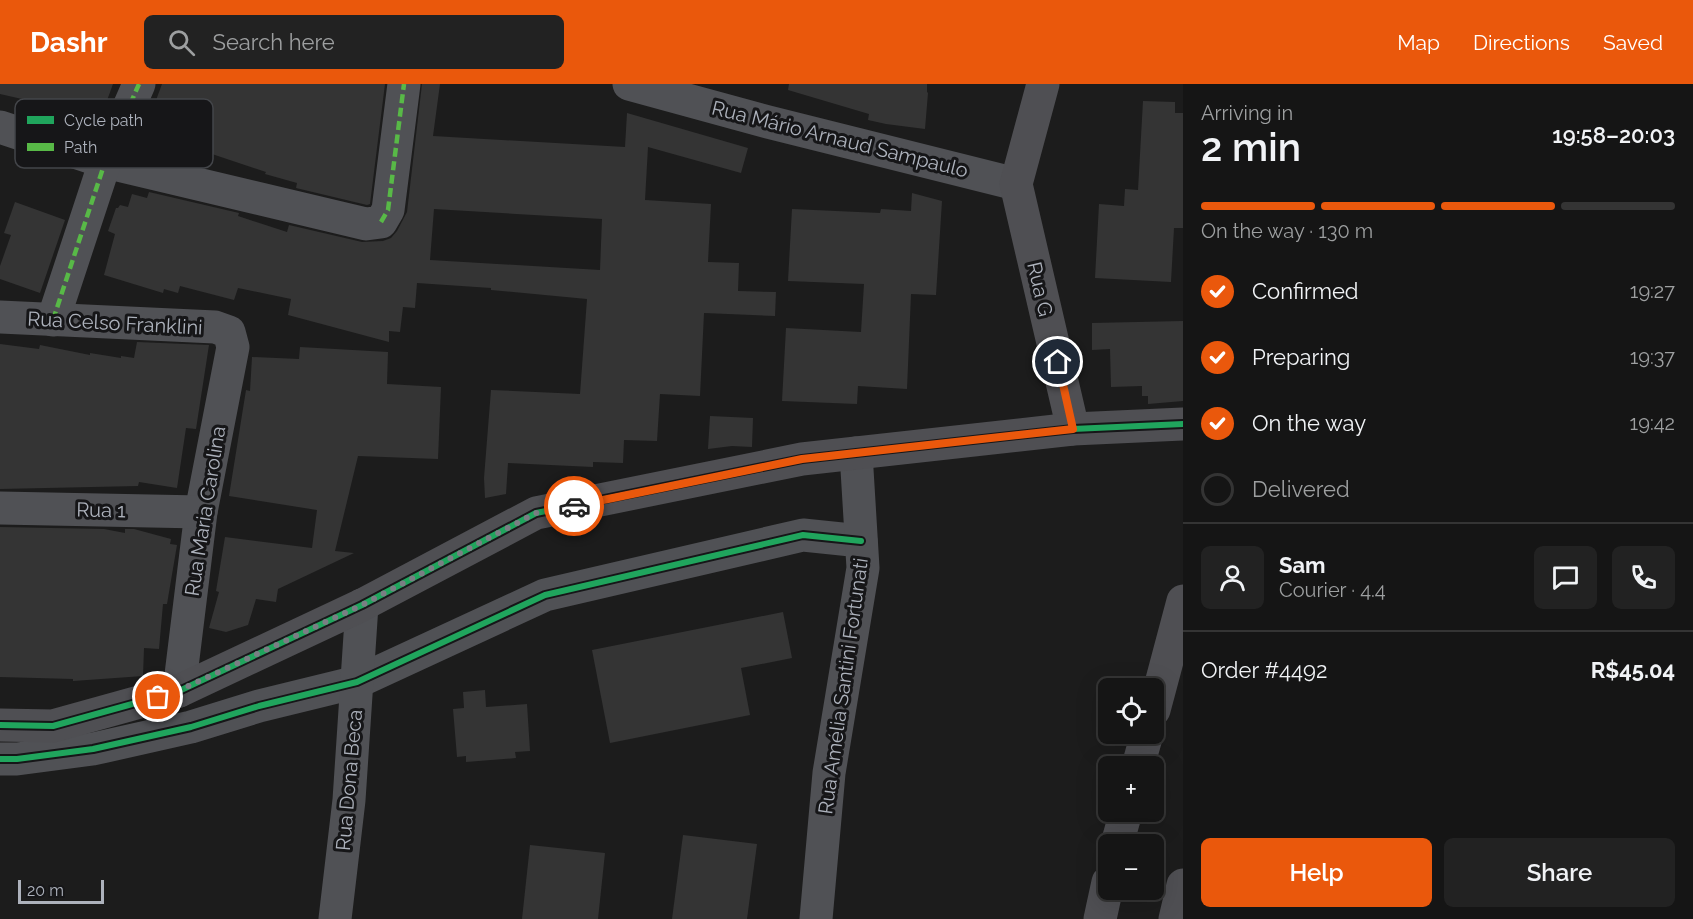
<!DOCTYPE html>
<meta charset="utf-8">
<style>
:root{--surface:#151515;--page:#222;--text:#f1f3f6;--muted:#9d9fa0;--line:#343434;--accent:#ea580c}
body{margin:0;font-family:Raleway,sans-serif;background:var(--page);color:var(--text);height:100vh;display:flex;flex-direction:column;font-size:22px;white-space:nowrap}
*{box-sizing:border-box;margin:0}
p{font-size:20px;color:var(--muted)}
.icon{flex:none;width:33px;height:33px;fill:none;stroke:currentColor;stroke-width:2;stroke-linecap:round;stroke-linejoin:round}
.map{position:relative;flex:1;overflow:hidden}
.sheet{display:flex;flex-direction:column;background:var(--surface);width:510px}
.sheet>*{flex:none}
.fabs{position:absolute;left:1098px;top:594px;display:grid;gap:12px}
.fabs a{display:grid;place-items:center;width:66px;height:66px;border-radius:9px;background:var(--surface);box-shadow:0 6px 24px #0002,0 0 0 2px var(--line);font-size:30px}
.scale{position:absolute;left:18px;bottom:15px;width:86px;box-sizing:border-box;padding-left:6px;border:3px solid #adb2bc;border-top:0;font-size:16px;line-height:21px;white-space:nowrap;color:#adb2bc;-webkit-text-stroke:4px #161618;paint-order:stroke}
.pin{position:absolute;display:grid;place-items:center;width:51px;height:51px;color:#fff;margin:-26px;border:3px solid #fff;border-radius:50%;box-shadow:0 2px 6px #0007}
.courier{position:absolute;display:grid;place-items:center;width:60px;height:60px;margin:-30px;border:4px solid #ea580c;border-radius:50%;background:#fff;color:#222;box-shadow:0 2px 8px #0007}
.overview em{font-style:normal;font-weight:600}
.overview div{display:flex;flex-direction:column-reverse}
.overview{display:flex;align-items:center;justify-content:space-between;height:102px;padding:0 18px}
h1{font-size:39px;font-weight:600;line-height:45px}
.bar{display:grid;grid-template-columns:repeat(4,1fr);gap:9px 6px;align-content:center;height:72px;padding:0 18px}
.bar i{height:8px;border-radius:4px;background:var(--line)}
.bar .on{background:var(--accent)}
.bar p{grid-column:span 4}
.line{display:flex;align-items:center;gap:15px;padding:0 18px;border-top:2px solid var(--line)}
.line div{flex:1}
.round{display:grid;place-items:center;flex:none;width:63px;height:63px;border-radius:9px;background:var(--page)}
ol{padding:0 18px;list-style:none}
li{display:flex;align-items:center;gap:18px;height:66px}
li p{margin-inline-start:auto}
li .icon{padding:6px;border-radius:50%;background:var(--accent);color:#fff;stroke-width:4}
li:last-child{color:var(--muted)}
li i{width:33px;height:33px;border:3px solid var(--line);border-radius:50%}
.action{display:flex;gap:12px;margin-top:auto;padding:12px 18px}
.action a{flex:1;height:69px;border-radius:9px;background:var(--accent);color:#fff;font-size:24px;font-weight:600;line-height:69px;text-align:center}
.action a+a{background:var(--page);color:var(--text)}
header{display:flex;align-items:center;gap:36px;box-sizing:border-box;height:84px;padding:0 30px;background:var(--accent);color:#fff}
header strong{font-size:28px}
nav{display:flex;gap:33px;margin-inline-start:auto;font-size:21px}
.search{width:420px;height:54px;background:var(--page);display:flex;align-items:center;gap:15px;box-sizing:border-box;padding:0 21px;border-radius:9px;color:var(--muted);font-size:22px}
main{display:flex;flex:1;min-height:0}
.map>svg:first-child{display:block}
.building{fill:#343434;fill-rule:evenodd}
.lines{fill:none;stroke-linecap:round;stroke-linejoin:round}
.street{stroke:#505155;stroke-width:33}
.secondary{stroke:#4f4f53;stroke-width:33}
.quiet{stroke:#58b947;stroke-width:4.5;stroke-dasharray:9 4.5;stroke-linecap:butt}
.cycleway-casing{stroke:#161618;stroke-width:10}
.cycleway{stroke:#20a55d;stroke-width:6}
.done{stroke:#7a7e84;stroke-width:6;stroke-dasharray:0 10.8}
.route{stroke:#ea580c;stroke-width:8}
.labels{text-anchor:middle;dominant-baseline:central;stroke-width:6;stroke-linejoin:round;paint-order:stroke}
.street-label{font-size:20px;fill:#adb2bc;stroke:#161618}
.key{fill:#161618;stroke:#434549;stroke-width:1.5}
.key-label{font-size:16px;fill:#adb2bc}
</style>
<header>
<strong>Dashr</strong>
<div class="search"><svg class="icon" aria-label="search" viewBox="0 0 24 24"><circle cx="10" cy="10" r="6"/><path d="M15 15l6 6"/></svg>Search here</div>
<nav><a>Map</a><a>Directions</a><a>Saved</a></nav>
</header>
<main>
<div class="map">
<svg width="1183" height="835" viewBox="0 0 1183 835">
<rect width="100%" height="100%" fill="#1c1c1c"/>
<g class="building">
<path d="M0 0H113L101 33 0 10Z"/>
<path d="M162 0H385L370 120 367 121 296 104 297 99 265 90 266 88 206 68 202 82 159 72 161 64 141 57Z"/>
<path d="M422 0H440L433 52 625 63 627 29 748 64 741 89 648 63 645 116 711 120 708 178 739 179 738 207 776 208 775 232 704 229 700 312 660 310 657 357 624 356 623 379 593 378V383L508 379 506 410 485 414 484 394 491 306 580 310 587 215 491 206V204L417 199 415 224 403 223 400 248 389 247V258L288 231 291 215 238 204 234 216 180 202 178 209 164 205 163 209 104 191 115 150 108 147 116 124H118L120 121 128 123 132 110 147 114 149 108 239 129 238 132 287 148 289 141 362 158 383 157 391 154 397 147 407 128ZM434 125 602 135 600 186 430 176Z"/>
<path d="M789 0H927V8L928 9 925 45 886 40 868 36 869 30 788 6Z"/>
<path d="M1143 17 1175 18V29H1183V144H1174L1171 198 1095 194 1099 120 1124 122 1125 105 1138 106Z"/>
<path d="M912 109 942 117 936 211 911 210 907 305 858 302 857 320 782 317 786 244 861 248 864 200 788 197 792 125 880 129 881 125 911 127Z"/>
<path d="M15 118 65 136 40 209 0 195V182L11 151 4 149Z"/>
<path d="M1183 237V317L1148 320V312H1142V302L1111 303 1110 265 1092 266V239Z"/>
<path d="M137 258 209 261 196 345 186 344 177 404 139 398 138 402 0 405V260L39 265 40 261 90 271V269L121 274V272L134 274Z"/>
<path d="M300 263 388 268 387 300 441 303 438 375 358 372 335 467 354 469 278 505 276 518 256 515 248 541 226 548 209 544 219 508 216 507 225 453 312 464 317 426 229 412 246 306 250 307 252 273 299 275Z"/>
<path d="M710 332 753 334 752 363 732 362 708 365Z"/>
<path d="M0 443 104 445 125 449V445H134L171 455 170 460 177 461 167 520H163L159 565 144 564 143 592 73 597V595L0 593Z"/>
<path d="M783 528 792 574 741 584 750 631 610 659 592 566Z"/>
<path d="M485 606 486 623 527 620 530 667 515 668 516 674 466 678V672L457 673 453 625 464 624 463 608Z"/>
<path d="M683 751 757 760 747 835H672Z"/>
<path d="M530 761 605 769 598 835H522Z"/>
</g>
<g class="lines">
<g class="street">
<path d="M629 0 768 38 1016 100"/>
<path d="M0 43 105 78 366 140 381 138 388 126 404 0"/>
<path d="M0 233 215 243 229 248 233 263 201 428 179 607"/>
<path d="M53 236 105 78 139 0"/>
<path d="M0 424 201 428"/>
<path d="M0 675H17L93 665 191 643 259 622 357 598 545 511 803 451 861 457"/>
<path d="M335 835 349 716 362 521"/>
<path d="M816 835 829 689 863 484 856 369"/>
</g>
<g class="secondary">
<path d="M1043 0 1016 100 1073 345"/>
<path d="M1154 626 1183 517"/>
<path d="M0 641 53 642 179 607 362 521 536 429 802 375 1073 345 1183 340"/>
<path d="M1138 682 1147 650"/>
<path d="M1117 760 1126 728"/>
<path d="M1100 835 1108 798"/>
<path d="M1175 835 1183 801"/>
</g>
<g class="quiet">
<path d="M381 138 388 126 404 0"/>
<path d="M53 236 105 78 139 0"/>
</g>
<defs>
<g id="cycleway">
<path d="M0 641 53 642 179 607 362 521 536 429 802 375 1073 345 1183 340"/>
<path d="M0 675H17L93 665 191 643 259 622 357 598 545 511 803 451 861 457"/>
</g>
</defs>
<use href="#cycleway" class="cycleway-casing"/>
<use href="#cycleway" class="cycleway"/>
</g>
<g class="lines">
<path class="done" d="M158 613 178 607 362 521 536 429 574 422"/>
<path class="route" d="M574 422 802 375 1073 345 1058 278"/>
</g>
<g class="labels">
<g class="street-label">
<text transform="translate(840 55) rotate(14)">Rua Mário Arnaud Sampaulo</text>
<text transform="translate(1040 205) rotate(77)">Rua G</text>
<text transform="translate(115 239) rotate(3)">Rua Celso Franklini</text>
<text transform="translate(101 426) rotate(1)">Rua 1</text>
<text transform="translate(205 427) rotate(-81)">Rua Maria Carolina</text>
<text transform="translate(843 602) rotate(-82)">Rua Amélia Santini Fortunati</text>
<text transform="translate(349 696) rotate(-85)">Rua Dona Beca</text>
</g>
</g>
<rect x="15" y="15" width="198" height="69" rx="9" class="key"/>
<rect x="27" y="32" width="27" height="8" fill="#20a55d"/>
<rect x="27" y="59" width="27" height="8" fill="#58b947"/>
<g class="key-label">
<text x="64" y="42">Cycle path</text>
<text x="64" y="69">Path</text>
</g>
</svg>
<div class="fabs">
<a><svg class="icon" aria-label="locate" viewBox="0 0 24 24"><circle cx="12" cy="12" r="6"/><path d="M12 2v4M12 18v4M2 12h4M18 12h4"/></svg></a>
<a>+</a>
<a>−</a>
</div>
<div class="scale">20 m</div>
<div class="pin" style="left:158px;top:613px;background:#ea580c"><svg class="icon" aria-label="bag" viewBox="0 0 24 24"><path d="M5 8h14l-1 12H6zM9 8a3 3 0 0 1 6 0"/></svg></div>
<div class="pin" style="left:1058px;top:278px;background:#1f2937"><svg class="icon" aria-label="home" viewBox="0 0 24 24"><path d="M3 11l9-7 9 7M6 9v11h12V9"/></svg></div>
<div class="courier" style="left:574px;top:422px"><svg class="icon" aria-label="car" viewBox="0 0 24 24"><path d="M5 17H2v-5l4-1 3-4h7l3 4 3 1v5h-3M9 17h6M6 11h13"/><circle cx="7" cy="17" r="2"/><circle cx="17" cy="17" r="2"/></svg></div>
</div>
<section class="sheet">
<div class="overview"><div><h1>2 min</h1><p>Arriving in</p></div><em>19:58–20:03</em></div>
<div class="bar"><i class="on"></i><i class="on"></i><i class="on"></i><i></i><p>On the way · 130 m</p></div>
<ol>
<li><svg class="icon" aria-label="check" viewBox="0 0 24 24"><path d="M5 12l5 5 9-10"/></svg>Confirmed<p>19:27</p></li>
<li><svg class="icon" aria-label="check" viewBox="0 0 24 24"><path d="M5 12l5 5 9-10"/></svg>Preparing<p>19:37</p></li>
<li><svg class="icon" aria-label="check" viewBox="0 0 24 24"><path d="M5 12l5 5 9-10"/></svg>On the way<p>19:42</p></li>
<li><i></i>Delivered</li>
</ol>
<div class="line" style="height:108px"><a class="round"><svg class="icon" aria-label="person" viewBox="0 0 24 24"><circle cx="12" cy="8" r="4"/><path d="M4 21q1-7 8-7t8 7"/></svg></a><div><b>Sam</b><p>Courier · 4.4</p></div><a class="round"><svg class="icon" aria-label="chat" viewBox="0 0 24 24"><path d="M4 5h16v11H9l-5 4z"/></svg></a><a class="round"><svg class="icon" aria-label="phone" viewBox="0 0 24 24"><path d="M5 4h4l2 5-3 2q2 4 5 5l2-3 5 2v4C11 20 4 13 5 4z"/></svg></a></div>
<div class="line" style="height:78px"><div>Order #4492</div><b>R$45.04</b></div>
<div class="action"><a>Help</a><a>Share</a></div>
</section>
</main>
